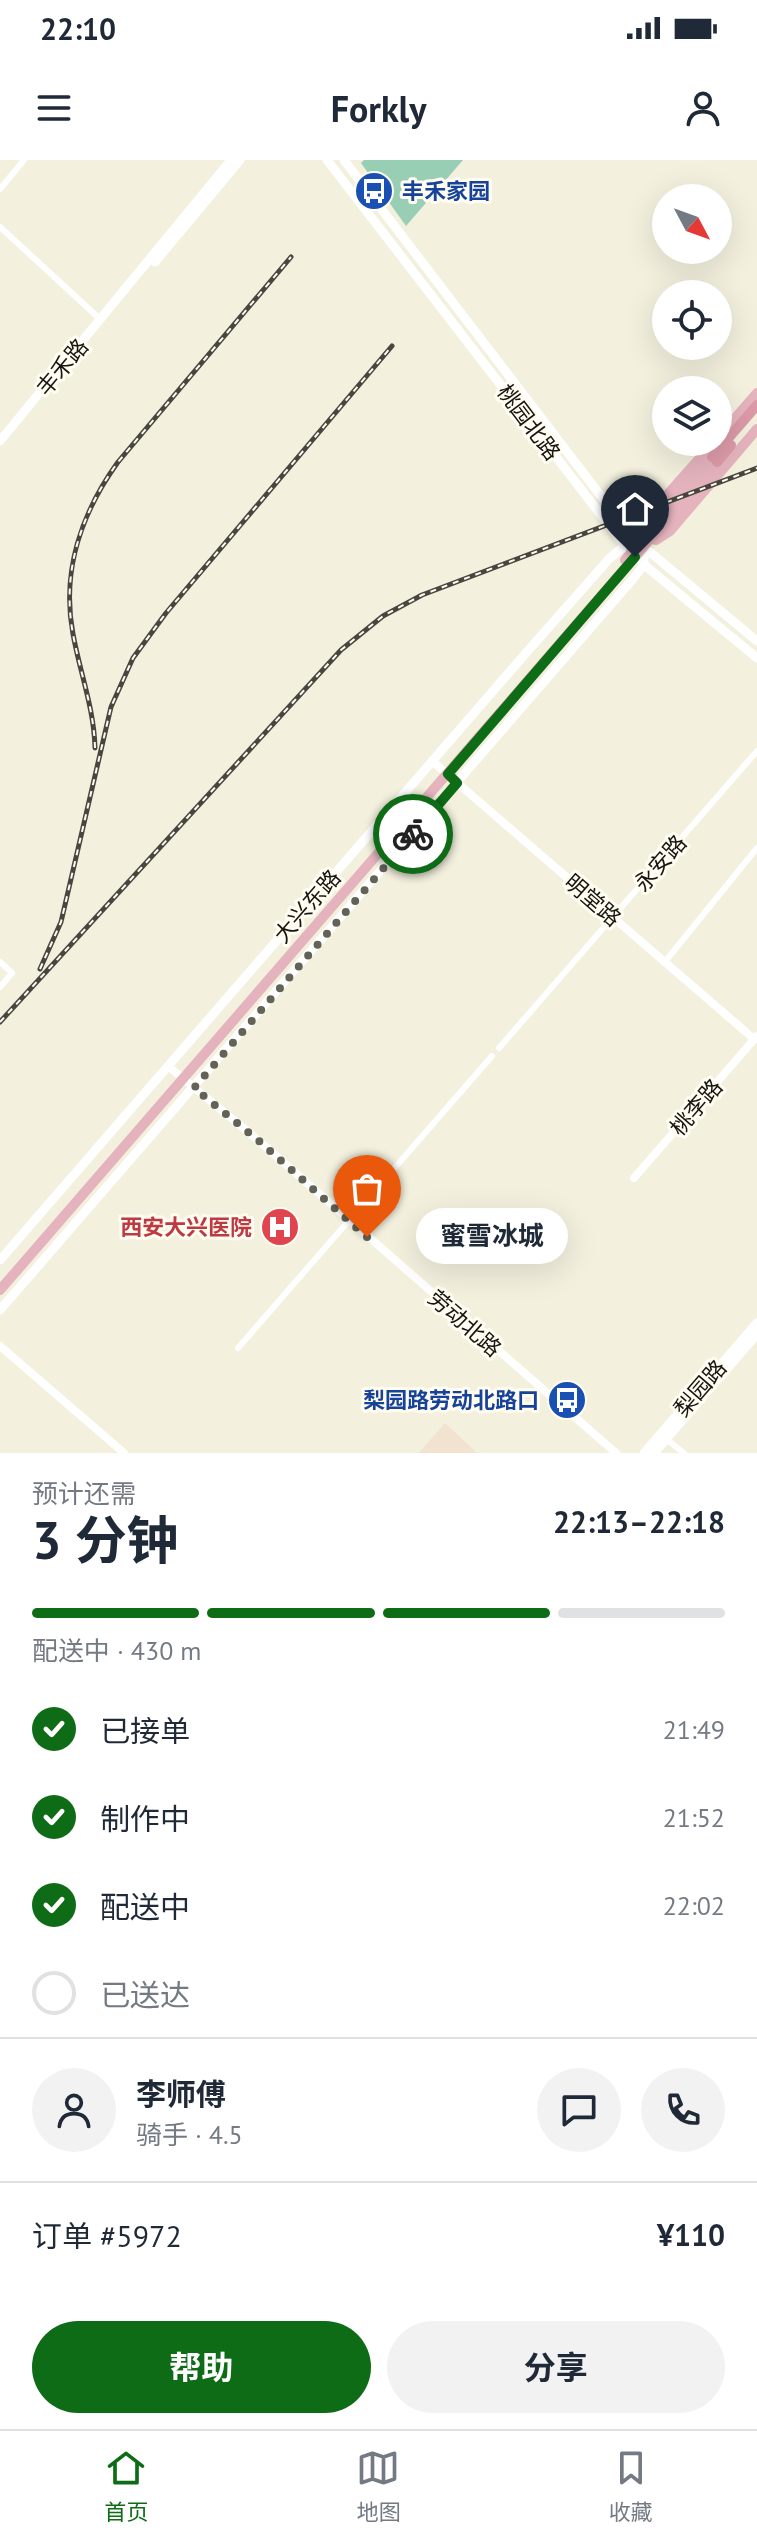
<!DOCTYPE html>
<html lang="zh">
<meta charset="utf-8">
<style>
:root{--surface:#fff;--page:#f2f2f3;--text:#1f2937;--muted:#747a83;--line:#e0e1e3;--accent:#0e6c17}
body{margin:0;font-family:"PT Sans","Noto Sans SC",sans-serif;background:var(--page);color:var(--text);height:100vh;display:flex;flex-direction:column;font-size:30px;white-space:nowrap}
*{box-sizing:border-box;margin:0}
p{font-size:26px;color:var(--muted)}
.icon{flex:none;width:44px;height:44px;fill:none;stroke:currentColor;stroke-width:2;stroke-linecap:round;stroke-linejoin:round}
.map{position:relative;height:1293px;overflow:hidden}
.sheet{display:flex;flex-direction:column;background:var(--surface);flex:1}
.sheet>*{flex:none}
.needle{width:52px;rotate:131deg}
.buttons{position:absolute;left:652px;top:24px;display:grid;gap:16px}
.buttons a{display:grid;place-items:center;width:80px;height:80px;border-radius:50%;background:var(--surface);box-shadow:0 8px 32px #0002;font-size:40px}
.pin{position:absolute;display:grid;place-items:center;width:68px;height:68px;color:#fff;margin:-82px -34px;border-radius:50% 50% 50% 0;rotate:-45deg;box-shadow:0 0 8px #0007}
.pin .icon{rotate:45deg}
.courier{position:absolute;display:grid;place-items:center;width:80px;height:80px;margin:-40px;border:6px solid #0e6c17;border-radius:50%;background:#fff;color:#222;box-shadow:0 2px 10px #0007}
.bubble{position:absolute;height:56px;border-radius:28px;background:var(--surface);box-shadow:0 8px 32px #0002;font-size:26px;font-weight:700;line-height:56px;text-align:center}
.summary em{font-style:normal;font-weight:700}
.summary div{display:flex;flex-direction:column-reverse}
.summary{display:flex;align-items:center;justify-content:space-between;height:136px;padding:0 32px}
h1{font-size:52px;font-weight:700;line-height:60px}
.bar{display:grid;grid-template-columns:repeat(4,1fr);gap:12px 8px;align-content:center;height:96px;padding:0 32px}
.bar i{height:10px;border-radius:6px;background:var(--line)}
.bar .on{background:var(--accent)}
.bar p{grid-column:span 4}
.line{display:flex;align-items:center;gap:20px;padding:0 32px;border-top:2px solid var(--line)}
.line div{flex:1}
.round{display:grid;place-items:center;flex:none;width:84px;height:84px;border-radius:42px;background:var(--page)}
ol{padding:0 32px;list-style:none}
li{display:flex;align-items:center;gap:24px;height:88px}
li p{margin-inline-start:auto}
li .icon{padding:8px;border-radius:50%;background:var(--accent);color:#fff;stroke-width:4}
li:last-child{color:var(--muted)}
li i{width:44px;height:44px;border:4px solid var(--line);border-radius:50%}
.action{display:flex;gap:16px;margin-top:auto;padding:16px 32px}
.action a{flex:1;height:92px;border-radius:48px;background:var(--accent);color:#fff;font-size:32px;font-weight:700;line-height:92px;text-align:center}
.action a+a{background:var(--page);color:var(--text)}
.status{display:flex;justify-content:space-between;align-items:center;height:56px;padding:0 40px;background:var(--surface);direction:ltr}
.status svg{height:22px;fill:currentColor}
header{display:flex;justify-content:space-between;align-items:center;height:104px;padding:0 32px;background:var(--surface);font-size:36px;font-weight:700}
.dock{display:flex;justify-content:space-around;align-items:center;height:112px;border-top:2px solid var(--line);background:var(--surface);font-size:22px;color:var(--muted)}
.dock a{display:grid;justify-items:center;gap:4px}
.dock .on{color:var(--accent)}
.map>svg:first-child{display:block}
.commercial{fill:#f2e3d0}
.green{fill:#98cfb4}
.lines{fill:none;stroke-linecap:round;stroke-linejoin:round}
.minor{stroke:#fff;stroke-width:6}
.tertiary{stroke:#fff;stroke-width:8}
.secondary{stroke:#fff;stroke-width:9}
.primary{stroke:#e5b3be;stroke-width:10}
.trunk{stroke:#dc9aa8;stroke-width:10}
.rail-casing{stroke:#48463e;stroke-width:5}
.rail{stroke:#fffdf2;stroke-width:2;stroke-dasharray:6;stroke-linecap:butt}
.done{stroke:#636257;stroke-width:8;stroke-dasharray:0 14.4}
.route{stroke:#0e6c17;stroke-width:10}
.labels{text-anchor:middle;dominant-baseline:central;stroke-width:6;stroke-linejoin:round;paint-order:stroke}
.transit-label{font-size:22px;font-weight:bold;fill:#164399;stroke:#fffdf2;text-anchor:start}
.street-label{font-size:22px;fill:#16150f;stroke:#fffdf2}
.health-label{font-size:22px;font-weight:bold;fill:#be3a42;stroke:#fffdf2;text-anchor:end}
</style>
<div class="status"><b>22:10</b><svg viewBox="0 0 49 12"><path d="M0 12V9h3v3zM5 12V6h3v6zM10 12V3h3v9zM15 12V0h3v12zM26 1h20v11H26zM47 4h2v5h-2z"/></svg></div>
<header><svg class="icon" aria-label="menu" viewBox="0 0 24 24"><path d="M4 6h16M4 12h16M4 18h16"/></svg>Forkly<svg class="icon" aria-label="person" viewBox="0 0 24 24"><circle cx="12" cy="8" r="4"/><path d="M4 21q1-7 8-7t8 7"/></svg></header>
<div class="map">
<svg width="757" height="1293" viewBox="0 0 757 1293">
<rect width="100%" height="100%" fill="#f3f0de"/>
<path class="commercial" d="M445 1263 477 1293H419Z"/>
<path class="green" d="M364 0H463L406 66 361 3Z"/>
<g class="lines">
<g class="minor">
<path d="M0 29 24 0"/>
<path d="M0 67 100 159"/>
<path d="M0 802 12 813 0 827"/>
<path d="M664 803 757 688"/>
<path d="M499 888 757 591"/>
<path d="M238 1188 492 896"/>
<path d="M666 1279 684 1293"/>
</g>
<g class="tertiary">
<path d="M432 601 754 879"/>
<path d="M168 906 259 981 616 1293"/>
<path d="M634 1018 757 876"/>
<path d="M0 1186 124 1293"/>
</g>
<g class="secondary">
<path d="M327 0 628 390"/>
<path d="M344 0 633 378 757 481"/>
<path d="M155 102 240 0"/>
<path d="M0 281 231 0"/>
<path d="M642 403 757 498"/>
<path d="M0 1100 526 493 609 399 633 378"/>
<path d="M0 1150 632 420 644 405V388"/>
<path d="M644 1293 757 1163"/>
<path d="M654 1293 757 1174"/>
</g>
<g class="primary">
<path d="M718 278 757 233"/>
<path d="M660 343 714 282"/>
<path d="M656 380 670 371 757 269"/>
<path d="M625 400 631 393 633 378 645 371 712 297"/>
<path d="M0 1130 717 302"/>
</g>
<g class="trunk">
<path d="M712 297 757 245"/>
<path d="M717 302 731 285"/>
</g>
<defs>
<g id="rail">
<path d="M95 588C94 548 80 513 73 474 61 411 82 352 118 302L291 97"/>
<path d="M40 809 61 762 111 547 133 498 166 453 392 186"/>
<path d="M0 862 341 490 383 456 422 435 757 308"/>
</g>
</defs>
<use href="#rail" class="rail-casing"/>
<use href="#rail" class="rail"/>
</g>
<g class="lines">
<path class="done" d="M367 1077 259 981 194 928 413 674"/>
<path class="route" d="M413 674 457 623 448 614 635 397"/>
</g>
<defs>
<symbol id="bus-disc" viewBox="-11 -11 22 22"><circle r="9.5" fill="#1a4fb4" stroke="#fffdf2"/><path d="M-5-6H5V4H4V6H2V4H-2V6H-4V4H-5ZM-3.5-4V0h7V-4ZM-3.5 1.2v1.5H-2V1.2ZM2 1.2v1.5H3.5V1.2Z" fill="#fff"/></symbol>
<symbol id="hospital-disc" viewBox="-11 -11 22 22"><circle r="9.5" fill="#e0444e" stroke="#fffdf2"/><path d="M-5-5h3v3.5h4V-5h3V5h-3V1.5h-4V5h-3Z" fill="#fff"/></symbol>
</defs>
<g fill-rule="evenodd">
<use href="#bus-disc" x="352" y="9" width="44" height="44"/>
<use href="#hospital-disc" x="258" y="1045" width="44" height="44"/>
<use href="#bus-disc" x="545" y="1218" width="44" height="44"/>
</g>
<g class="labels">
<g class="transit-label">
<text x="402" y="31">丰禾家园</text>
<text x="539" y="1240" text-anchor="end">梨园路劳动北路口</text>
</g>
<g class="street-label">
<text transform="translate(62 207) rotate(-50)">丰禾路</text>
<text transform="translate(529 262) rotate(53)">桃园北路</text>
<text transform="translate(660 703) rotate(-49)">永安路</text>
<text transform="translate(593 740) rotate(41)">明堂路</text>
<text transform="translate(307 746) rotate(-49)">大兴东路</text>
<text transform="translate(696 947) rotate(-49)">桃李路</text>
<text transform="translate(465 1163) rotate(41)">劳动北路</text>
<text transform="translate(700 1228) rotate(-49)">梨园路</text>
</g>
<g class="health-label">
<text x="252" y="1067">西安大兴医院</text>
</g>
</g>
</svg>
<div class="buttons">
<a><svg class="needle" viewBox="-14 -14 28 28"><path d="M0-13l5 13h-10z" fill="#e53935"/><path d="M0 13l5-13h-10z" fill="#747a83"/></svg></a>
<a><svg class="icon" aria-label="locate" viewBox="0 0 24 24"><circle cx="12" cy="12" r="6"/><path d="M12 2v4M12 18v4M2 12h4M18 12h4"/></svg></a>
<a><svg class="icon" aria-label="layers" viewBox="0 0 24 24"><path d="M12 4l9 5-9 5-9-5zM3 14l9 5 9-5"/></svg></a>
</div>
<div class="pin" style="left:367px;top:1077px;background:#ea580c"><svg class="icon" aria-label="bag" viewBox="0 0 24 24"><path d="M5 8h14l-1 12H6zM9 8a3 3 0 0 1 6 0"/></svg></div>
<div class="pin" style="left:635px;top:397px;background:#1f2937"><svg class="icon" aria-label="home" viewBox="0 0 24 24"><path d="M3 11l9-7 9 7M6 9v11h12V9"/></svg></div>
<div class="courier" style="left:413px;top:674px"><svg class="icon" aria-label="bike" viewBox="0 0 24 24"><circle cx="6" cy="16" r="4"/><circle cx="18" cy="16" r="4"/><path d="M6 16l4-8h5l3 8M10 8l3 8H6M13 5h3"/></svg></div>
<div class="bubble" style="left:416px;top:1048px;width:152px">蜜雪冰城</div>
</div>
<section class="sheet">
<div class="summary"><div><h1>3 分钟</h1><p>预计还需</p></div><em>22:13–22:18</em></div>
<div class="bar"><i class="on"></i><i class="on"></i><i class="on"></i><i></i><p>配送中 · 430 m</p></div>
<ol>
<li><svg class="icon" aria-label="check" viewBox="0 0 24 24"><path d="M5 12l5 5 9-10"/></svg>已接单<p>21:49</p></li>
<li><svg class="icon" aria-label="check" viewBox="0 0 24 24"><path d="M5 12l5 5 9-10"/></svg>制作中<p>21:52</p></li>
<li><svg class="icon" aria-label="check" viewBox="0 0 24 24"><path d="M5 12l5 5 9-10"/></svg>配送中<p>22:02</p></li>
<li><i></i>已送达</li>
</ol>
<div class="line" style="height:144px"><a class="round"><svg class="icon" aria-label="person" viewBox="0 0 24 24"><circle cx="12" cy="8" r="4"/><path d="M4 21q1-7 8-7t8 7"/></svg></a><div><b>李师傅</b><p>骑手 · 4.5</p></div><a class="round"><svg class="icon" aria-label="chat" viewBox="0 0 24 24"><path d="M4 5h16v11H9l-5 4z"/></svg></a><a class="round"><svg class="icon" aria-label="phone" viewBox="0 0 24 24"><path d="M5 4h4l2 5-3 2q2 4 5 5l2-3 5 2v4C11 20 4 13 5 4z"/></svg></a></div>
<div class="line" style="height:104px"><div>订单 #5972</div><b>¥110</b></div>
<div class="action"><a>帮助</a><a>分享</a></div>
</section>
<nav class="dock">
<a class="on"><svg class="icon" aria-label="home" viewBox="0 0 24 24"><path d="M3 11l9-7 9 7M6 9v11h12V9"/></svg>首页</a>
<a><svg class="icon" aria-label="map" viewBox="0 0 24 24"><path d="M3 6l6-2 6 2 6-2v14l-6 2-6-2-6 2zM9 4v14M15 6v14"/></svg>地图</a>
<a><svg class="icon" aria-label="saved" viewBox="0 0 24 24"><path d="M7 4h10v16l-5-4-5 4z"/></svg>收藏</a>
</nav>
